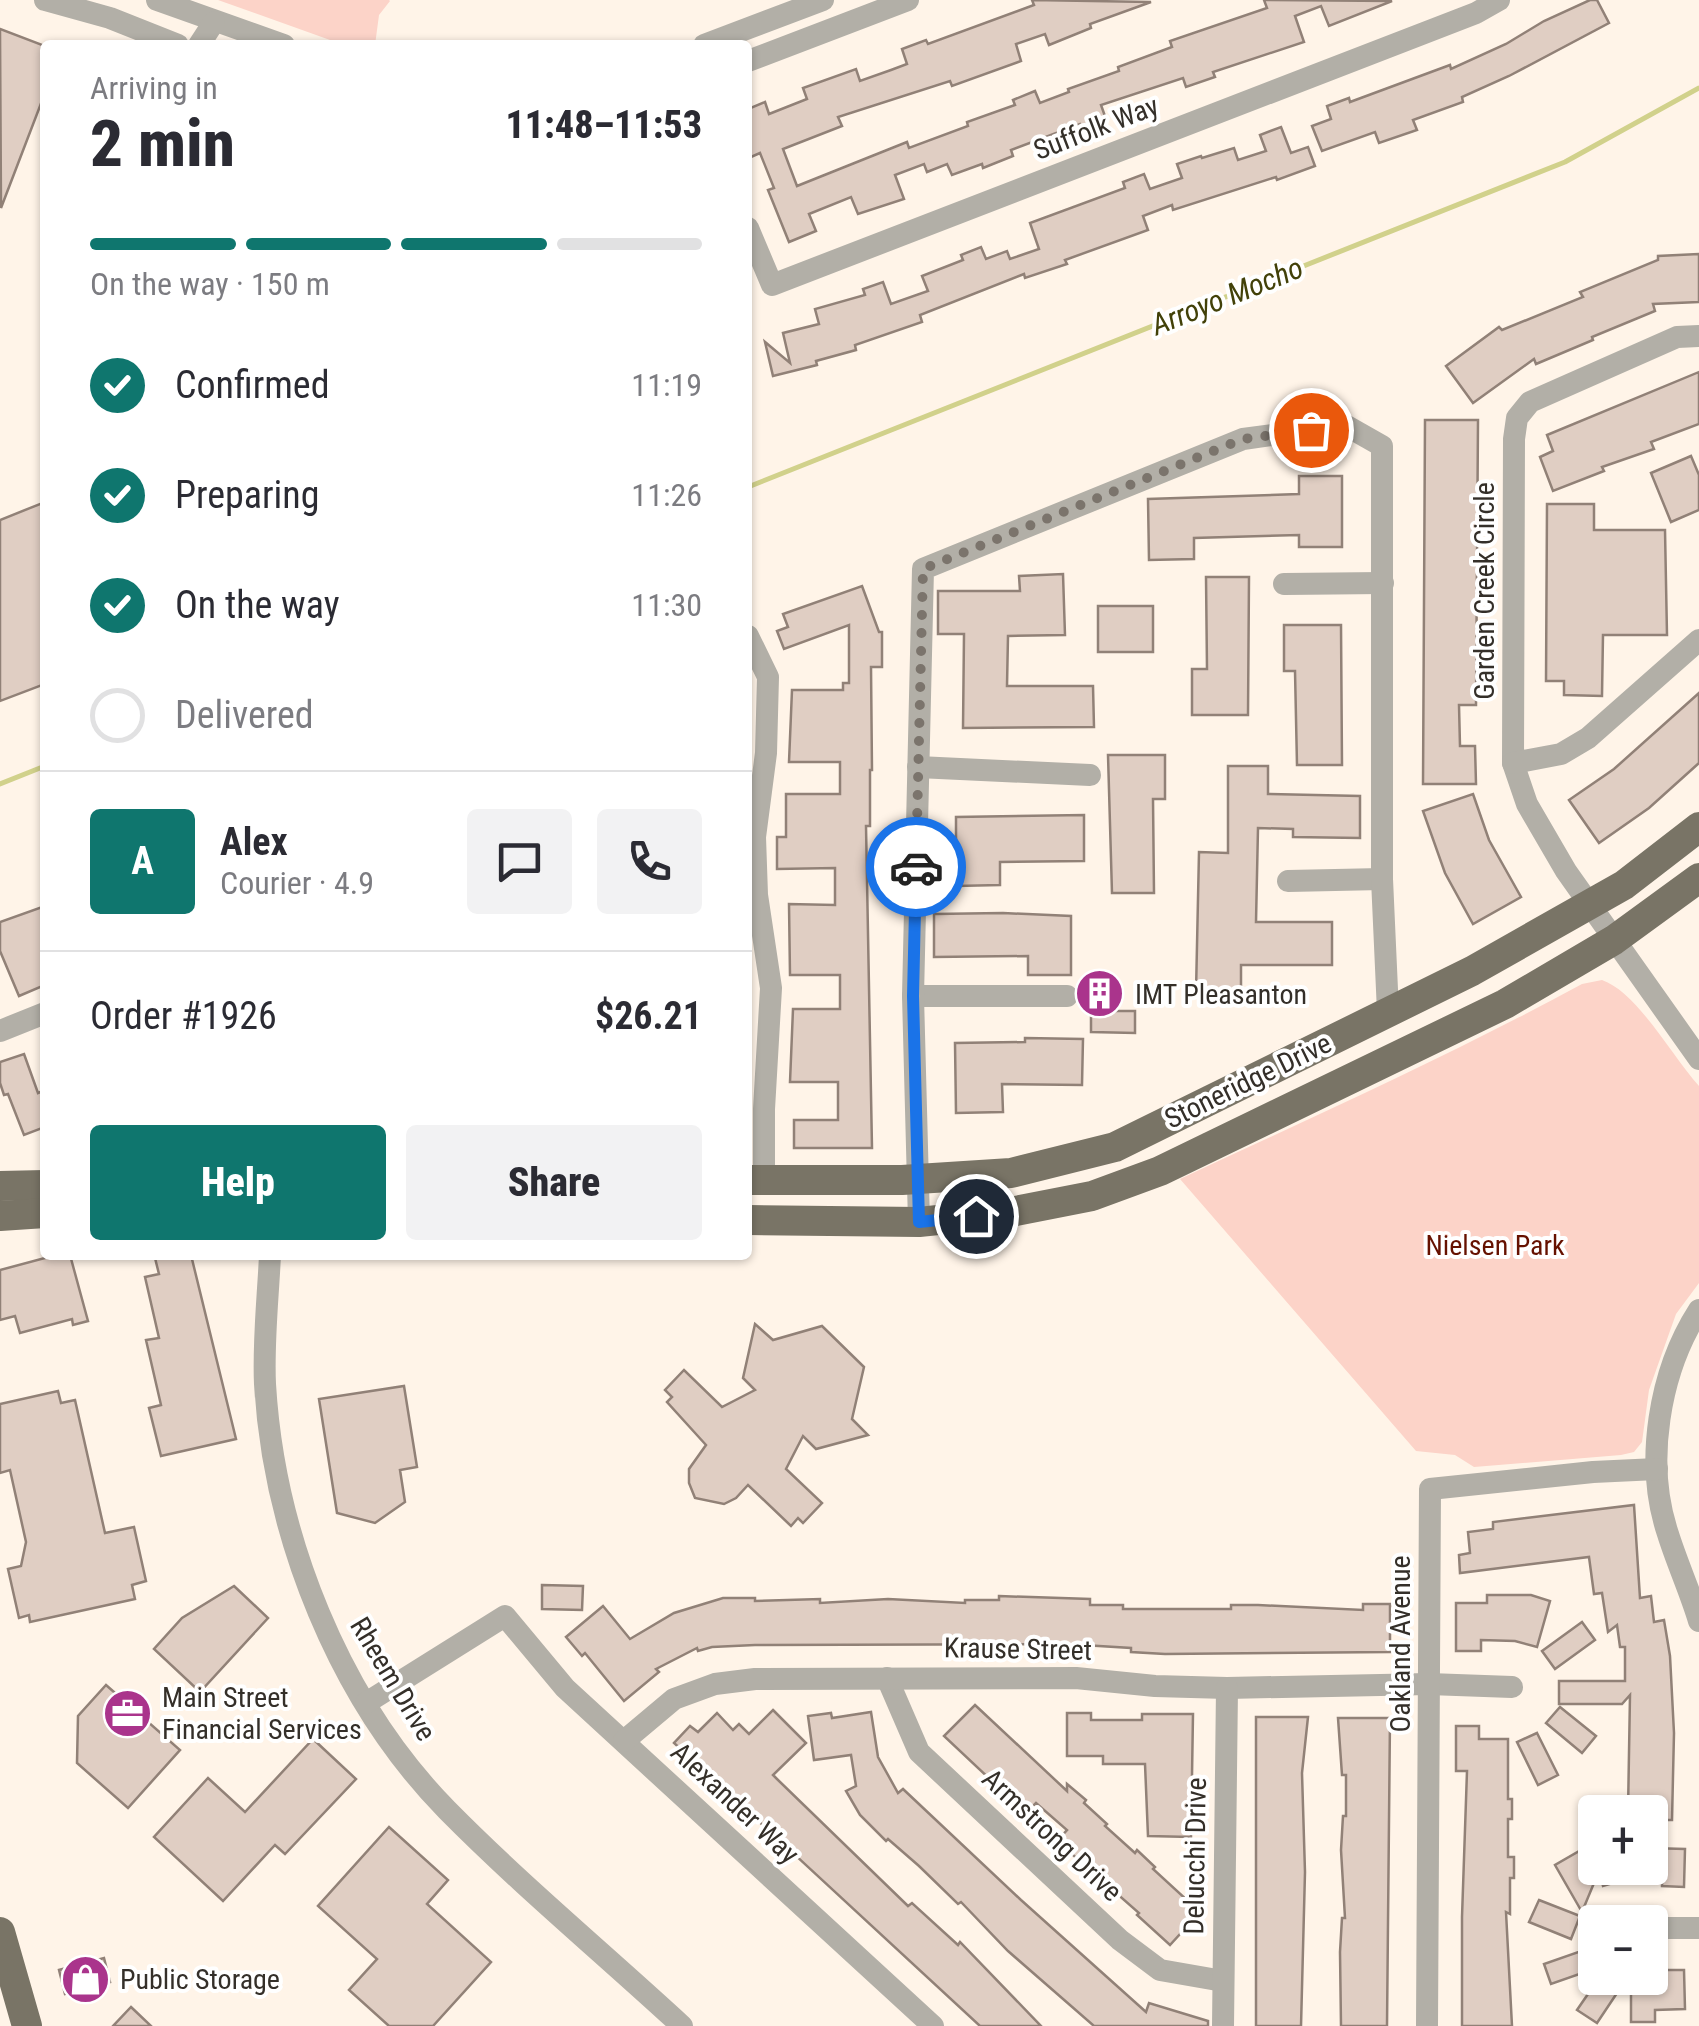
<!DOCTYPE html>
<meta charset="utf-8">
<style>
:root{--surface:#fff;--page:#f2f2f3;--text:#2b2b33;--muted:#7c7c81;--line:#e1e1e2;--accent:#0f766e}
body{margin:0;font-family:"Roboto Condensed",sans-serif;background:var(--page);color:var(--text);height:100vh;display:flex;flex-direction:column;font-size:38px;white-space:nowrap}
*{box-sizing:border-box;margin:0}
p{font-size:32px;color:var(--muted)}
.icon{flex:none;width:55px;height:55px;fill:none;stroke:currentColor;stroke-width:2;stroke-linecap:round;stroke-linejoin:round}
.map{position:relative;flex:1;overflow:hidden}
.side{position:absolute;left:40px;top:40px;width:712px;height:1220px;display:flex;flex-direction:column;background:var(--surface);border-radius:10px;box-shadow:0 2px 8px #0004}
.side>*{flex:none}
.tools{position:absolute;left:1578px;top:1795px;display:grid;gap:20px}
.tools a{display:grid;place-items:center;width:90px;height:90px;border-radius:10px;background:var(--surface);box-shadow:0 2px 8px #0004;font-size:50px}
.pin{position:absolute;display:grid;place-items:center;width:85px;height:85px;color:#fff;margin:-42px;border:5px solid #fff;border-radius:50%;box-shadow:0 2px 10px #0007}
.courier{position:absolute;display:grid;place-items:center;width:100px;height:100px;margin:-50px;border:8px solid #1a73e8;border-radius:50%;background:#fff;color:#222;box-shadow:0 2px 12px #0007}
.summary em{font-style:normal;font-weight:800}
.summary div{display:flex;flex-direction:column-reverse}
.summary{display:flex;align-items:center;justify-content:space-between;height:170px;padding:0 50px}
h1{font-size:65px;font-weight:800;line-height:75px}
.bar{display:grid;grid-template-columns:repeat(4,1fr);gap:15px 10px;align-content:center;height:120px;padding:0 50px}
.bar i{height:12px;border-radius:8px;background:var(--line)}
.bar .on{background:var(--accent)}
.bar p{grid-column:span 4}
.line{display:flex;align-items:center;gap:25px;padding:0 50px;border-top:2px solid var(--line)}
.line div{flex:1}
.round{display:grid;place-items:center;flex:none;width:105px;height:105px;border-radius:10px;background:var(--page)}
ol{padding:0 50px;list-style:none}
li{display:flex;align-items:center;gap:30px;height:110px}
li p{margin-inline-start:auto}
li .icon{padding:10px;border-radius:50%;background:var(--accent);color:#fff;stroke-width:4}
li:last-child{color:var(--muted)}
li i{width:55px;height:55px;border:5px solid var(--line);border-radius:50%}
.action{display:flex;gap:20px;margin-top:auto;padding:20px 50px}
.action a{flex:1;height:115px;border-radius:10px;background:var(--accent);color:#fff;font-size:40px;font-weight:800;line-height:115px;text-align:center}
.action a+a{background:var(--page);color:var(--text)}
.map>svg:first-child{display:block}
.green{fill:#fcd3c8}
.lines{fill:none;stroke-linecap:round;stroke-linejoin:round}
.stream{stroke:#d1d18b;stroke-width:5}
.building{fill:#e0cec3;stroke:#918177;stroke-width:2.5}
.minor{stroke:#b2afa7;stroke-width:22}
.major{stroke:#797466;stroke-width:30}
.done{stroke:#7b746c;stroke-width:10;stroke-dasharray:0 18}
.route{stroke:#1a73e8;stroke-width:12}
.labels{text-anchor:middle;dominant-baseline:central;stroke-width:8;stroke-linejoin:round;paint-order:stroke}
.street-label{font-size:28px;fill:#342f29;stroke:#fff}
.poi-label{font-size:28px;fill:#342f29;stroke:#fff;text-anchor:start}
.park-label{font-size:28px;fill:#610;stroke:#fff}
.water-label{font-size:30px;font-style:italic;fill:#424109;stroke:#fff}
</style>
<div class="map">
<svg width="1699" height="2026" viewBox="0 0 1699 2026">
<rect width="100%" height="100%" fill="#fff4e8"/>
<g class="green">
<path d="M218 0H389L390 1 379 15 375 45H344Z"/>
<path d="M1602 980C1637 992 1672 1056 1699 1086V1283L1676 1314 1649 1390 1642 1442 1634 1452 1621 1455 1474 1467 1455 1455 1416 1451 1180 1179C1315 1116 1451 1055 1582 984Z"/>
</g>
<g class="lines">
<g class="stream">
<path d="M748 487 1565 162 1699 88"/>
<path d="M0 784 45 766"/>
</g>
</g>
<g class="building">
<path d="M1032 0 1151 2 1090 24 1091 28 1049 45 1045 34 1016 44 1021 61 952 86 950 81 838 117 842 126 783 149 797 186 907 142 909 148 968 126 967 122 1015 105 1013 100 1035 91 1040 103 1069 92 1068 89 1119 71 1118 67 1172 47 1170 41 1267 8 1264 0 1392 1 1329 26 1321 6 1295 16 1304 42 1213 72 1215 77 1186 87 1183 78 1101 105 1106 119 1082 127 1080 124 1011 150 1013 156 983 168 982 164 952 175 947 164 927 172 924 164 895 175 904 199 858 214 851 197 809 214 816 231 789 242 768 190 774 188 760 153 751 157 748 147V109L765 102 769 114 807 99 803 88 856 69 860 81 891 70 907 64 902 49 926 40 928 44 1034 5Z"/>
<path d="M1590 0H1597L1609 23 1509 76 1462 97 1463 102 1413 120 1417 130 1379 143 1375 132 1322 151 1312 126 1331 119 1327 106 1349 98 1350 102 1450 65 1451 69 1506 44 1544 21Z"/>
<path d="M0 29 45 46V93L1 208Z"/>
<path d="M1281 127 1291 153 1308 147 1315 166 1277 180 1276 177 1173 210 1172 205 1143 216 1148 230 1065 260 1067 264 1025 278 1024 274 920 315 922 322 855 345 856 350 816 361 817 365 773 376 765 342 790 363 783 333 819 324 815 309 865 295 863 289 883 282 891 304 928 291 922 276 963 260 961 255 981 247 986 259 1007 251 1010 259 1039 249 1030 223 1125 188 1123 182 1144 174 1150 189 1182 178 1177 164 1201 156 1202 158 1234 148 1238 160 1266 151 1260 135Z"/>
<path d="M1699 254V302L1653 304 1655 311 1592 337 1593 340 1536 364 1534 359 1473 403 1446 366 1499 327 1502 330 1583 297 1580 292 1658 260V256Z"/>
<path d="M1699 372V424L1651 442 1654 449 1602 467 1604 471 1553 491 1540 457 1553 451 1547 435Z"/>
<path d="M1425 420H1478L1476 705H1459L1460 746H1475L1476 784H1423Z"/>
<path d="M1691 456 1699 475V510L1671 522 1651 473Z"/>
<path d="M1299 476H1342V547H1299V535L1194 538V559L1149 560 1148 499 1299 494Z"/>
<path d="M45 502V684L0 701V520Z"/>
<path d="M1547 504H1594V530H1665L1667 635H1603L1602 696 1564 695V681H1546Z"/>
<path d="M1063 574 1065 635 1008 636 1007 686H1093L1094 727 963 728 964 634H938V591H1020L1019 576Z"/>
<path d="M1206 577H1249L1248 715H1192V669H1207Z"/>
<path d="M862 586 879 632H882V667H871L872 770H870V826H866L872 1148H794V1120H838V1082H790L793 1009H840V975H790L789 904 835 905V868L777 869V837H786V794H840V762H789L792 690H843V683H849V625L784 649 777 631 788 627 783 614Z"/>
<rect x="1098" y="606" width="55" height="46"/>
<path d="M1284 625H1341L1342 765H1297L1295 671H1284Z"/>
<path d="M1699 693V763L1649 808 1599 843 1569 800 1614 769Z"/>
<path d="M1108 755H1165V799H1153L1154 893H1112Z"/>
<path d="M1228 766H1268V794L1360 796V838L1293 837V829L1258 828 1256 922H1332V965H1241V992H1196L1199 852 1228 853Z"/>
<path d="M1473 794 1489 840 1521 897 1473 924 1445 873 1423 811Z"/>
<path d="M1084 815V861L1000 862V885L956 886V817Z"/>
<path d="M45 906V985L19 996 0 951V922Z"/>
<path d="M1003 913 1071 916V975H1028V956L934 957V914Z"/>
<path d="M1091 977H1110V1011H1135V1033L1091 1032Z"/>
<path d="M1025 1038 1083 1039 1082 1085 1002 1084 1003 1112 956 1113 955 1043 1025 1042Z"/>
<path d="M24 1054 38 1093 45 1090V1127L24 1135 8 1094 4 1095 0 1083V1062Z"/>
<path d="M56 1255H70L88 1321 73 1325 72 1319 20 1333 15 1316 0 1320V1270Z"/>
<path d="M169 1255H191L236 1439 161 1456 149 1408 161 1405 146 1340 159 1338 145 1277 159 1274 155 1258Z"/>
<path d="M755 1324 773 1340 822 1326 864 1367 852 1419 868 1435 816 1449 803 1436 786 1469 822 1503 803 1523 798 1518 791 1526 748 1485 736 1498 724 1504 695 1498 689 1483V1469L706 1445 667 1402 672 1397 665 1390 684 1370 722 1407 755 1390 743 1378Z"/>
<path d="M404 1386 417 1467 400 1470 405 1502 375 1523 337 1513 319 1399Z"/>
<path d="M58 1391 61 1403 75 1400 105 1533 134 1527 146 1581 132 1585 135 1599 30 1622 29 1615 19 1618 8 1569 21 1566 26 1542 10 1470 0 1473V1404Z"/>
<path d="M1634 1505 1640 1598 1651 1596 1654 1622 1664 1620 1670 1656 1674 1733 1672 1820H1650V1812H1628L1630 1695 1622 1704H1559V1681H1625V1647H1620L1617 1625 1608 1632 1602 1593 1594 1594 1589 1557 1460 1573 1459 1555 1470 1553 1468 1532 1493 1529V1522Z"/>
<path d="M542 1585 583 1586 582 1610 542 1609Z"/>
<path d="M234 1586 268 1618 200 1692 154 1649 182 1618Z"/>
<path d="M1487 1595H1531L1550 1601 1537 1647 1515 1641 1481 1640V1651H1456V1603H1487Z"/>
<path d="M999 1596 1090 1599V1605H1123V1609H1231V1605H1258L1363 1610V1604H1390V1652L1165 1654 1131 1652V1648L1066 1644 755 1645 712 1647 698 1651 697 1648 656 1669 659 1672 624 1701 585 1653 582 1656 566 1637 603 1606 630 1639 674 1613 723 1598H755V1601L820 1599V1603L888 1599 965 1603V1600H999Z"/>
<path d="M1582 1622 1595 1640 1555 1669 1542 1651Z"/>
<path d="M106 1685 180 1750 128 1808 77 1763 78 1716Z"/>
<path d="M975 1705 1067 1791V1784L1086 1800 1084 1803 1107 1824 1105 1826 1135 1853 1137 1850 1155 1867 1153 1869 1200 1912 1170 1945 1137 1915 1139 1913 1057 1841 1067 1830 1036 1803 1026 1813 944 1736Z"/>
<path d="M1560 1707 1596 1736 1582 1753 1546 1723Z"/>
<path d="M773 1710 806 1743 773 1775 776 1778 908 1906 912 1903 958 1945 960 1942 1041 2026H980L674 1743 690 1726 698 1732 717 1713 733 1730 739 1724 749 1734Z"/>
<path d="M871 1712 878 1757 898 1793 903 1789 1021 1900 1146 2012 1149 2003 1208 2021V2026H1094L1008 1951 961 1902 958 1904 919 1866 888 1839 886 1841 860 1815 846 1791 856 1786 851 1755 814 1760 808 1716 831 1713 832 1718Z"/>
<path d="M1067 1713H1091V1720H1142V1714H1193L1191 1837 1148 1836 1145 1764H1103V1756H1067Z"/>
<path d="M1256 1717H1308L1302 1773 1305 1872 1301 2026H1256Z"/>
<path d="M1338 1718H1390L1387 2026H1341L1340 1952 1342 1918H1345L1341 1850 1343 1816H1346V1775H1342Z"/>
<path d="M1456 1726H1479V1739H1508V1799H1512V1819H1508V1857H1514V1878H1510V1914L1506 1912 1512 2026H1462V1917L1467 1771H1456Z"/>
<path d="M1537 1733 1558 1775 1538 1785 1517 1742Z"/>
<path d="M313 1739 356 1779 285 1854 275 1845 223 1901 154 1837 208 1778 245 1812Z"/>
<path d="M389 1827 448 1880 427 1904 491 1962 433 2026H389L349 1990 377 1959 318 1906Z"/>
<path d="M1595 1842V1868H1650V1848L1685 1849 1684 1887 1662 1886V1880H1650V1872L1603 1886 1599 1871 1582 1912 1555 1865Z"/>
<path d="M1539 1900 1580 1916 1571 1939 1529 1922Z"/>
<path d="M1584 1950 1591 1970 1551 1984 1544 1964Z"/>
<path d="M104 1958 110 1982 65 1994 59 1970Z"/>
<path d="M1662 1970H1684L1685 2009 1655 2010V2022H1631V1979H1662Z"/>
<path d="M1599 1978H1607L1621 1987 1597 2023 1577 2010Z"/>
<path d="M131 2007 151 2026H113Z"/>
</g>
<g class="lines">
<g class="minor">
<path d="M45 0 110 18 178 45"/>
<path d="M157 0 284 45"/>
<path d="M199 45 214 22"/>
<path d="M704 45 823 0"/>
<path d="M748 61 908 0"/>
<path d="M748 228 772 285 1476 13 1499 0"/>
<path d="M1699 336 1677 337 1530 402 1517 418 1514 439 1513 763 1527 804 1566 871 1699 1059"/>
<path d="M1284 584 1383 583"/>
<path d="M748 636 768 677 766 753 755 837 757 895 771 988 764 1109V1180"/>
<path d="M1513 763 1561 754 1588 738 1699 640"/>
<path d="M918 767 1090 775"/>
<path d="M1288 881 1382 879"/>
<path d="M913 996H1067"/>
<path d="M0 1031 45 1013"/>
<path d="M919 1222 913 996 923 569 1243 439 1345 425 1382 446V879L1388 1012"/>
<path d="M270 1255C268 1298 263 1342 265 1384 274 1536 339 1700 447 1810 521 1885 604 1954 682 2026"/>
<path d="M1699 1310C1659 1372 1644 1463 1668 1534 1677 1563 1690 1591 1699 1621"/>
<path d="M887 1678 919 1752 1120 1940 1160 1970 1223 1981"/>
<path d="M366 1703 505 1616 565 1688 933 2026"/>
<path d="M624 1741 674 1699 715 1684 755 1679 1076 1678 1155 1686 1227 1688 1429 1684 1512 1687"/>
<path d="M1650 1928H1699"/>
<path d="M1223 2026 1227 1688"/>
<path d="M1427 2026 1430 1489 1593 1472 1657 1469"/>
</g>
<g class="major">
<path d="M748 1180H902L1011 1173 1115 1147 1472 971 1624 885 1699 827"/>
<path d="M0 1186 45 1185"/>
<path d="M0 1216 45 1213"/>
<path d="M748 1220 919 1222 1005 1213 1092 1196 1160 1171 1505 1004 1614 940 1699 878"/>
<path d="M0 1932 27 2026"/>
</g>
</g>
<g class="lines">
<path class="done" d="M916 867 923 569 1243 439 1311 430"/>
<path class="route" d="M916 867 913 996 919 1222 976 1216"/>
</g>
<defs>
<symbol id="building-disc" viewBox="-11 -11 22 22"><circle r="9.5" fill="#aa348c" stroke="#fff"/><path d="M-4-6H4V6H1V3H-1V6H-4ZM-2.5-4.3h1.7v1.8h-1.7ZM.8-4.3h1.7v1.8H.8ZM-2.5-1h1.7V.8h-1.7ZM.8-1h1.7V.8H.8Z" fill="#fff"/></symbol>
<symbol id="office-disc" viewBox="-11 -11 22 22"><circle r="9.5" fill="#aa348c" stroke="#fff"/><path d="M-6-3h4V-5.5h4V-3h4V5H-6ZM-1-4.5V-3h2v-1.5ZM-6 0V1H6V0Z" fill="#fff"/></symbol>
<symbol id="shop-disc" viewBox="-11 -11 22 22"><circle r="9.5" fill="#aa348c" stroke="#fff"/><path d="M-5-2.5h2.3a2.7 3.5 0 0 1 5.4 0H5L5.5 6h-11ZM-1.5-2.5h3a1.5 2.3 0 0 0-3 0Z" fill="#fff"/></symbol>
</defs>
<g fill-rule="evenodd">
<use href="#building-disc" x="1072" y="966" width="55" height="55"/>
<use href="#office-disc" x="100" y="1686" width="55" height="55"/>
<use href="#shop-disc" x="58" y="1952" width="55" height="55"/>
</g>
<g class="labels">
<g class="street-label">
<text transform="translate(1096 128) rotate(-21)">Suffolk Way</text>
<text transform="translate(1484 591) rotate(-90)">Garden Creek Circle</text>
<text transform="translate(1248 1081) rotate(-26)">Stoneridge Drive</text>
<text transform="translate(1400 1644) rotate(-90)">Oakland Avenue</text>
<text transform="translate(1018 1649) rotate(1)">Krause Street</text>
<text transform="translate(393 1679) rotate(59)">Rheem Drive</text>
<text transform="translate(735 1803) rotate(43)">Alexander Way</text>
<text transform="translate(1052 1835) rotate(43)">Armstrong Drive</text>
<text transform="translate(1195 1856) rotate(-89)">Delucchi Drive</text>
</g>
<g class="poi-label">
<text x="1135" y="994">IMT Pleasanton</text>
<text x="162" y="1697">Main Street<tspan x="162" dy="32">Financial Services</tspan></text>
<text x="120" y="1979">Public Storage</text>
</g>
<g class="park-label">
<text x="1495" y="1245">Nielsen Park</text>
</g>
<g class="water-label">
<text transform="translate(1227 296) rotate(-22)">Arroyo Mocho</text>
</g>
</g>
</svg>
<div class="tools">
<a>+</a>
<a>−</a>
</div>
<div class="pin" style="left:1311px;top:430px;background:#ea580c"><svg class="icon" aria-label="bag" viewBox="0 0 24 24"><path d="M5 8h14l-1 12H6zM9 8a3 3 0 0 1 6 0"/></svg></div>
<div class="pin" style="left:976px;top:1216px;background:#1f2937"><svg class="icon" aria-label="home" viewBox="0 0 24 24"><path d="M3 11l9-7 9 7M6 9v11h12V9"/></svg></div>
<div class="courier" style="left:916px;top:867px"><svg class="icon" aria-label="car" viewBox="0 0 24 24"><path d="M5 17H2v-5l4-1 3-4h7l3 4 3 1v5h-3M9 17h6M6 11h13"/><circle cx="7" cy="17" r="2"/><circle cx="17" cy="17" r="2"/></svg></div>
<section class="side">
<div class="summary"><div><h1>2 min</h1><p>Arriving in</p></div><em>11:48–11:53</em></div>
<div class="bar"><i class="on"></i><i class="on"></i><i class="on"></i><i></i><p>On the way · 150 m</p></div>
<ol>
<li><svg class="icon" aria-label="check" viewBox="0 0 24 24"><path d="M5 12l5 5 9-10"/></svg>Confirmed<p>11:19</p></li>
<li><svg class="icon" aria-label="check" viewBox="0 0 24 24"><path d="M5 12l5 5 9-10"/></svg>Preparing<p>11:26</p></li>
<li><svg class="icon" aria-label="check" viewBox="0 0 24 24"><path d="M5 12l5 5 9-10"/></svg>On the way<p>11:30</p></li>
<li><i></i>Delivered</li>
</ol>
<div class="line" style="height:180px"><b class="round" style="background:var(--accent);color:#fff">A</b><div><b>Alex</b><p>Courier · 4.9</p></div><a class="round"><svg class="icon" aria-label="chat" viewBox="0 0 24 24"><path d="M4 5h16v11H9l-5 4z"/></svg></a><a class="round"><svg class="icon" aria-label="phone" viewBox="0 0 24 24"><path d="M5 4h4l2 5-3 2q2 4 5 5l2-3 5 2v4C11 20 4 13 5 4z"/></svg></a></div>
<div class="line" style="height:130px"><div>Order #1926</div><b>$26.21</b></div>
<div class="action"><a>Help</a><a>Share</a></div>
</section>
</div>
